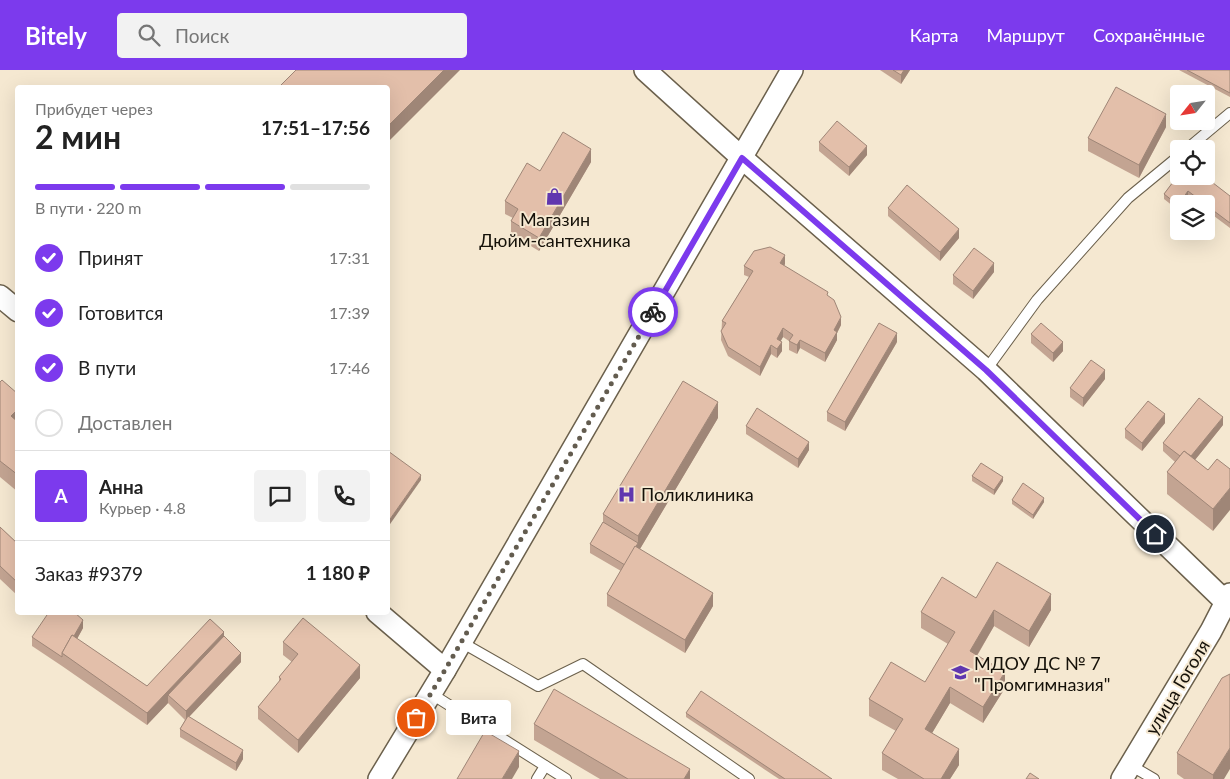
<!DOCTYPE html>
<html lang="ru">
<meta charset="utf-8">
<style>
:root{--surface:#fff;--page:#f2f2f2;--text:#222;--muted:#767676;--line:#e0e0e0;--accent:#7c3aed}
body{margin:0;font-family:Lato,sans-serif;background:var(--page);color:var(--text);height:100vh;display:flex;flex-direction:column;font-size:19px;white-space:nowrap}
*{box-sizing:border-box;margin:0}
p{font-size:16px;color:var(--muted)}
.icon{flex:none;width:28px;height:28px;fill:none;stroke:currentColor;stroke-width:2;stroke-linecap:round;stroke-linejoin:round}
.map{position:relative;flex:1;overflow:hidden}
.drawer{position:absolute;left:15px;top:15px;width:375px;height:530px;display:flex;flex-direction:column;background:var(--surface);border-radius:5px;box-shadow:0 5px 20px #0002}
.drawer>*{flex:none}
.needle{width:32px;rotate:240deg}
.controls{position:absolute;left:1170px;top:15px;display:grid;gap:10px}
.controls a{display:grid;place-items:center;width:45px;height:45px;border-radius:5px;background:var(--surface);box-shadow:0 5px 20px #0002;font-size:25px}
.pin{position:absolute;display:grid;place-items:center;width:42px;height:42px;color:#fff;margin:-21px;border:2px solid #fff;border-radius:50%;box-shadow:0 1px 5px #0007}
.courier{position:absolute;display:grid;place-items:center;width:50px;height:50px;margin:-25px;border:4px solid #7c3aed;border-radius:50%;background:#fff;color:#222;box-shadow:0 1px 6px #0007}
.bubble{position:absolute;height:35px;border-radius:5px;background:var(--surface);box-shadow:0 5px 20px #0002;font-size:16px;font-weight:700;line-height:35px;text-align:center}
.overview em{font-style:normal;font-weight:700}
.overview div{display:flex;flex-direction:column-reverse}
.overview{display:flex;align-items:center;justify-content:space-between;height:85px;padding:0 20px}
h1{font-size:32px;font-weight:700;line-height:38px}
.bar{display:grid;grid-template-columns:repeat(4,1fr);gap:8px 5px;align-content:center;height:60px;padding:0 20px}
.bar i{height:6px;border-radius:4px;background:var(--line)}
.bar .on{background:var(--accent)}
.bar p{grid-column:span 4}
.line{display:flex;align-items:center;gap:12px;padding:0 20px;border-top:1px solid var(--line)}
.line div{flex:1}
.round{display:grid;place-items:center;flex:none;width:52px;height:52px;border-radius:5px;background:var(--page)}
ol{padding:0 20px;list-style:none}
li{display:flex;align-items:center;gap:15px;height:55px}
li p{margin-inline-start:auto}
li .icon{padding:5px;border-radius:50%;background:var(--accent);color:#fff;stroke-width:4}
li:last-child{color:var(--muted)}
li i{width:28px;height:28px;border:2px solid var(--line);border-radius:50%}
header{display:flex;align-items:center;gap:30px;box-sizing:border-box;height:70px;padding:0 25px;background:var(--accent);color:#fff}
header strong{font-size:24px}
nav{display:flex;gap:28px;margin-inline-start:auto;font-size:18px}
.search{width:350px;height:45px;background:var(--page);display:flex;align-items:center;gap:12px;box-sizing:border-box;padding:0 18px;border-radius:5px;color:var(--muted);font-size:19px}
.map>svg:first-child{display:block}
.lines{fill:none;stroke-linecap:round;stroke-linejoin:round}
.service-casing{stroke:#6b604c;stroke-width:12}
.minor-casing{stroke:#6b604c;stroke-width:24}
.service{stroke:#fff;stroke-width:10}
.minor{stroke:#fff;stroke-width:21}
.wall{fill:#c3a492}
.shaded-wall{fill:#9f8677}
.building{fill:#e3bfaa;stroke:#9f8677}
.done{stroke:#635c4f;stroke-width:5;stroke-dasharray:0 9}
.route{stroke:#7c3aed;stroke-width:6}
.labels{text-anchor:middle;dominant-baseline:central;stroke-width:4;stroke-linejoin:round;paint-order:stroke}
.poi-label{font-size:18px;fill:#151109;stroke:#f5e8d1;text-anchor:start}
.street-label{font-size:18px;fill:#151109;stroke:#f5e8d1}
</style>
<header>
<strong>Bitely</strong>
<div class="search"><svg class="icon" aria-label="search" viewBox="0 0 24 24"><circle cx="10" cy="10" r="6"/><path d="M15 15l6 6"/></svg>Поиск</div>
<nav><a>Карта</a><a>Маршрут</a><a>Сохранённые</a></nav>
</header>
<div class="map">
<svg width="1230" height="709" viewBox="0 0 1230 709">
<rect width="100%" height="100%" fill="#f5e8d1"/>
<g class="lines">
<defs>
<g id="service">
<path d="M1187 79 1230 43"/>
<path d="M986 300 1037 230 1128 128 1179 86"/>
<path d="M461 572 538 616 583 594 749 709"/>
<path d="M430 623 566 709"/>
<path d="M1130 695 1154 709"/>
<path d="M537 709 545 696"/>
</g>
<g id="minor">
<path d="M645 0 742 88 986 300 1230 536"/>
<path d="M0 226 18 241"/>
<path d="M377 542 445 600"/>
<path d="M379 709 445 600 792 0"/>
<path d="M1122 709 1211 561 1230 524"/>
</g>
</defs>
<use href="#service" class="service-casing"/>
<use href="#minor" class="minor-casing"/>
<use href="#service" class="service"/>
<use href="#minor" class="minor"/>
</g>
<g class="wall">
<path d="M880 0H910L901 14Z"/>
<path d="M1179 0H1230V27Z"/>
<path d="M1166 57 1139 108 1088 81V68Z"/>
<path d="M819 72 867 85 849 106 819 81Z"/>
<path d="M591 92 539 181 511 164V151L513 148 505 144V131L540 101Z"/>
<path d="M1179 104 1230 126V158L1206 140V134H1199L1188 126 1179 134 1178 140 1164 129V124Z"/>
<path d="M888 138 959 168 940 191 888 146Z"/>
<path d="M785 194 784 196 828 226 841 255 837 263V270L825 292 800 278 797 284 789 280V271L783 267 780 271 782 281 777 288 771 284 760 306 728 286 721 270 722 251 749 207 744 205V196Z"/>
<path d="M994 202 973 229 953 214V205Z"/>
<path d="M1031 264 1063 281 1053 292 1031 273Z"/>
<path d="M897 272 845 361 827 351V342Z"/>
<path d="M1105 309 1083 337 1070 327V318Z"/>
<path d="M0 312 18 324V422L0 407Z"/>
<path d="M718 348 640 479 713 536 685 583 607 536V524L621 501 590 483V474L603 452V444Z"/>
<path d="M1165 353 1142 381 1125 368V359Z"/>
<path d="M1223 355 1195 390 1208 400 1217 389 1213 461 1167 424V402L1175 392 1163 381V373Z"/>
<path d="M746 356 809 380 798 398 746 364Z"/>
<path d="M972 406 1003 411 994 425 972 411Z"/>
<path d="M1012 430 1044 432 1033 449 1012 434Z"/>
<path d="M0 457 18 474V526L0 509Z"/>
<path d="M976 528 1051 540 1029 577 994 556 977 586 1005 618 983 653 950 633 932 663 959 695 950 709H898L882 700V683L896 661 869 646V629L925 612 948 574 921 558V542Z"/>
<path d="M83 558 77 569 147 616 224 566 241 592 189 647 243 689 236 701 180 667V659L185 650 168 633 147 655 62 596 32 576V567Z"/>
<path d="M283 572 360 608 298 683 258 649V637L279 612V607L292 592 283 585Z"/>
<path d="M686 643 832 709H779L686 647Z"/>
<path d="M534 654 690 709H600L534 670Z"/>
<path d="M1177 683 1224 709H1184L1177 704Z"/>
</g>
<g class="shaded-wall">
<path d="M444 0H460L388 72V56Z"/>
<path d="M904 0H910L901 14V5Z"/>
<path d="M1166 44V57L1139 108V95Z"/>
<path d="M867 76V85L849 106V97Z"/>
<path d="M591 79V92L539 181V168Z"/>
<path d="M1188 121V126L1182 134H1179Z"/>
<path d="M959 159V168L940 191V182Z"/>
<path d="M785 185V194L780 202V193Z"/>
<path d="M994 193V202L973 229V221Z"/>
<path d="M841 247V255L837 263V270L825 292V283L834 260Z"/>
<path d="M783 258V267L777 278V269Z"/>
<path d="M897 263V272L845 361V352Z"/>
<path d="M800 270V278L797 284V275Z"/>
<path d="M782 272V281L777 288V279Z"/>
<path d="M1063 272V281L1053 292V283Z"/>
<path d="M771 275V284L760 306V297Z"/>
<path d="M1105 300V309L1083 337V328Z"/>
<path d="M718 332V348L625 504V495L638 473V466Z"/>
<path d="M18 339V355L11 346Z"/>
<path d="M1165 344V353L1142 381V373Z"/>
<path d="M1223 347V355L1186 401V392Z"/>
<path d="M809 372V380L798 398V389Z"/>
<path d="M421 405V410L388 457V452Z"/>
<path d="M1003 407V411L994 425V420Z"/>
<path d="M1230 418V440L1213 461V439Z"/>
<path d="M1044 428V432L1033 449V445Z"/>
<path d="M713 523V536L685 583V570Z"/>
<path d="M1051 524V540L1029 577V561Z"/>
<path d="M994 540V556L970 597V581Z"/>
<path d="M83 550V558L67 587 63 584Z"/>
<path d="M224 562V575L168 625V633L147 655V643Z"/>
<path d="M241 583V592L186 650V641Z"/>
<path d="M360 595V608L298 683V670Z"/>
<path d="M1005 602V618L983 653V637Z"/>
<path d="M950 617V633L925 675V659Z"/>
<path d="M1230 678V699L1224 709H1213V705Z"/>
<path d="M959 679V695L950 709H941Z"/>
<path d="M243 680V689L236 701V693Z"/>
<path d="M519 681V697L512 709H502Z"/>
<path d="M690 699V709H684Z"/>
</g>
<g class="building">
<path d="M296 0H444L388 56V18H278Z"/>
<path d="M893 0H904L901 5Z"/>
<path d="M1187 0H1230V23Z"/>
<path d="M1116 17 1166 44 1139 95 1088 68Z"/>
<path d="M837 51 867 76 849 97 819 72Z"/>
<path d="M563 62 591 79 539 168 511 151 518 139 505 131 527 93 540 101Z"/>
<path d="M1179 104V106H1204L1230 126V153L1206 135V134H1205L1188 121 1178 135 1164 124Z"/>
<path d="M907 115 959 159 940 182 888 138Z"/>
<path d="M770 177 785 185 780 193 828 222 827 225 834 230 841 247 834 260 837 262 825 283 800 270 797 275 789 271 793 265 783 258 777 269 782 272 777 279 771 275 760 297 728 277 721 261 726 253 722 251 753 201 744 196 754 181Z"/>
<path d="M974 178 994 193 973 221 953 205Z"/>
<path d="M879 253 897 263 845 352 827 342Z"/>
<path d="M1041 253 1063 272 1053 283 1031 264Z"/>
<path d="M1091 290 1105 300 1083 328 1070 318Z"/>
<path d="M2 310 18 324V339L11 346 18 352V405L0 391V312Z"/>
<path d="M683 311 718 332 638 466 603 444Z"/>
<path d="M1199 328 1223 347 1191 386 1184 381 1180 386 1163 373Z"/>
<path d="M1148 331 1165 344 1142 373 1125 359Z"/>
<path d="M757 338 809 372 798 389 746 356Z"/>
<path d="M388 381 421 405 388 452Z"/>
<path d="M1184 381 1208 400 1217 389 1230 399V418L1213 439 1167 402Z"/>
<path d="M981 393 1003 407 994 420 972 406Z"/>
<path d="M1023 413 1044 428 1033 445 1012 430Z"/>
<path d="M603 452 638 473 625 495 590 474Z"/>
<path d="M0 457 18 474V513L0 496Z"/>
<path d="M635 476 713 523 685 570 607 524Z"/>
<path d="M997 492 1051 524 1029 561 994 540 970 581 1005 602 983 637 950 617 925 659 959 679 941 709H924L882 683 903 649 869 629 891 592 925 612 955 562 921 542 942 507 976 528Z"/>
<path d="M49 542H74L83 550 74 566 72 565 62 583V587L32 567Z"/>
<path d="M303 548 360 595 298 670 258 637 281 609 279 607 298 584 283 572Z"/>
<path d="M210 549 224 562 147 643 62 583 72 565 147 616Z"/>
<path d="M224 566 241 583 186 641 168 625Z"/>
<path d="M1230 604V678L1213 705 1177 683 1222 608Z"/>
<path d="M554 619 690 699 684 709H628L534 654Z"/>
<path d="M701 621 832 709H785L686 643Z"/>
<path d="M188 646 243 680 236 693 180 659Z"/>
<path d="M485 661 519 681 502 709H457Z"/>
<path d="M1030 703 1039 709H1026Z"/>
</g>
<g class="lines">
<path class="done" d="M416 648 445 600 653 242"/>
<path class="route" d="M653 242 742 88 986 300 1155 464"/>
</g>
<defs>
<symbol id="shop-bare" viewBox="-9 -9 18 18"><path d="M-5-2.5h2.3a2.7 3.5 0 0 1 5.4 0H5L5.5 6h-11ZM-1.5-2.5h3a1.5 2.3 0 0 0-3 0Z" fill="#6037af" stroke="#f5e8d1" stroke-width="2.5" paint-order="stroke"/></symbol>
<symbol id="hospital-bare" viewBox="-9 -9 18 18"><path d="M-5-5h3v3.5h4V-5h3V5h-3V1.5h-4V5h-3Z" fill="#6037af" stroke="#f5e8d1" stroke-width="2.5" paint-order="stroke"/></symbol>
<symbol id="school-bare" viewBox="-9 -9 18 18"><path d="M0-5L7-2L0 1L-7-2ZM-4 1L0 2.5L4 1V4Q0 6-4 4Z" fill="#6037af" stroke="#f5e8d1" stroke-width="2.5" paint-order="stroke"/></symbol>
</defs>
<g fill-rule="evenodd">
<use href="#shop-bare" x="542" y="114" width="25" height="25"/>
<use href="#hospital-bare" x="614" y="412" width="25" height="25"/>
<use href="#school-bare" x="948" y="590" width="25" height="25"/>
</g>
<g class="labels">
<g class="poi-label">
<text x="555" y="149" text-anchor="middle">Магазин<tspan x="555" dy="21">Дюйм-сантехника</tspan></text>
<text x="641" y="424">Поликлиника</text>
<text x="974" y="593">МДОУ ДС № 7<tspan x="974" dy="21">"Промгимназия"</tspan></text>
</g>
<g class="street-label">
<text transform="translate(1177 617) rotate(-59)">улица Гоголя</text>
</g>
</g>
</svg>
<div class="controls">
<a><svg class="needle" viewBox="-14 -14 28 28"><path d="M0-13l5 13h-10z" fill="#e53935"/><path d="M0 13l5-13h-10z" fill="#767676"/></svg></a>
<a><svg class="icon" aria-label="locate" viewBox="0 0 24 24"><circle cx="12" cy="12" r="6"/><path d="M12 2v4M12 18v4M2 12h4M18 12h4"/></svg></a>
<a><svg class="icon" aria-label="layers" viewBox="0 0 24 24"><path d="M12 4l9 5-9 5-9-5zM3 14l9 5 9-5"/></svg></a>
</div>
<div class="pin" style="left:416px;top:648px;background:#ea580c"><svg class="icon" aria-label="bag" viewBox="0 0 24 24"><path d="M5 8h14l-1 12H6zM9 8a3 3 0 0 1 6 0"/></svg></div>
<div class="pin" style="left:1155px;top:464px;background:#1f2937"><svg class="icon" aria-label="home" viewBox="0 0 24 24"><path d="M3 11l9-7 9 7M6 9v11h12V9"/></svg></div>
<div class="courier" style="left:653px;top:242px"><svg class="icon" aria-label="bike" viewBox="0 0 24 24"><circle cx="6" cy="16" r="4"/><circle cx="18" cy="16" r="4"/><path d="M6 16l4-8h5l3 8M10 8l3 8H6M13 5h3"/></svg></div>
<div class="bubble" style="left:446px;top:630px;width:65px">Вита</div>
<section class="drawer">
<div class="overview"><div><h1>2 мин</h1><p>Прибудет через</p></div><em>17:51–17:56</em></div>
<div class="bar"><i class="on"></i><i class="on"></i><i class="on"></i><i></i><p>В пути · 220 m</p></div>
<ol>
<li><svg class="icon" aria-label="check" viewBox="0 0 24 24"><path d="M5 12l5 5 9-10"/></svg>Принят<p>17:31</p></li>
<li><svg class="icon" aria-label="check" viewBox="0 0 24 24"><path d="M5 12l5 5 9-10"/></svg>Готовится<p>17:39</p></li>
<li><svg class="icon" aria-label="check" viewBox="0 0 24 24"><path d="M5 12l5 5 9-10"/></svg>В пути<p>17:46</p></li>
<li><i></i>Доставлен</li>
</ol>
<div class="line" style="height:90px"><b class="round" style="background:var(--accent);color:#fff">А</b><div><b>Анна</b><p>Курьер · 4.8</p></div><a class="round"><svg class="icon" aria-label="chat" viewBox="0 0 24 24"><path d="M4 5h16v11H9l-5 4z"/></svg></a><a class="round"><svg class="icon" aria-label="phone" viewBox="0 0 24 24"><path d="M5 4h4l2 5-3 2q2 4 5 5l2-3 5 2v4C11 20 4 13 5 4z"/></svg></a></div>
<div class="line" style="height:65px"><div>Заказ #9379</div><b>1 180 ₽</b></div>
</section>
</div>
